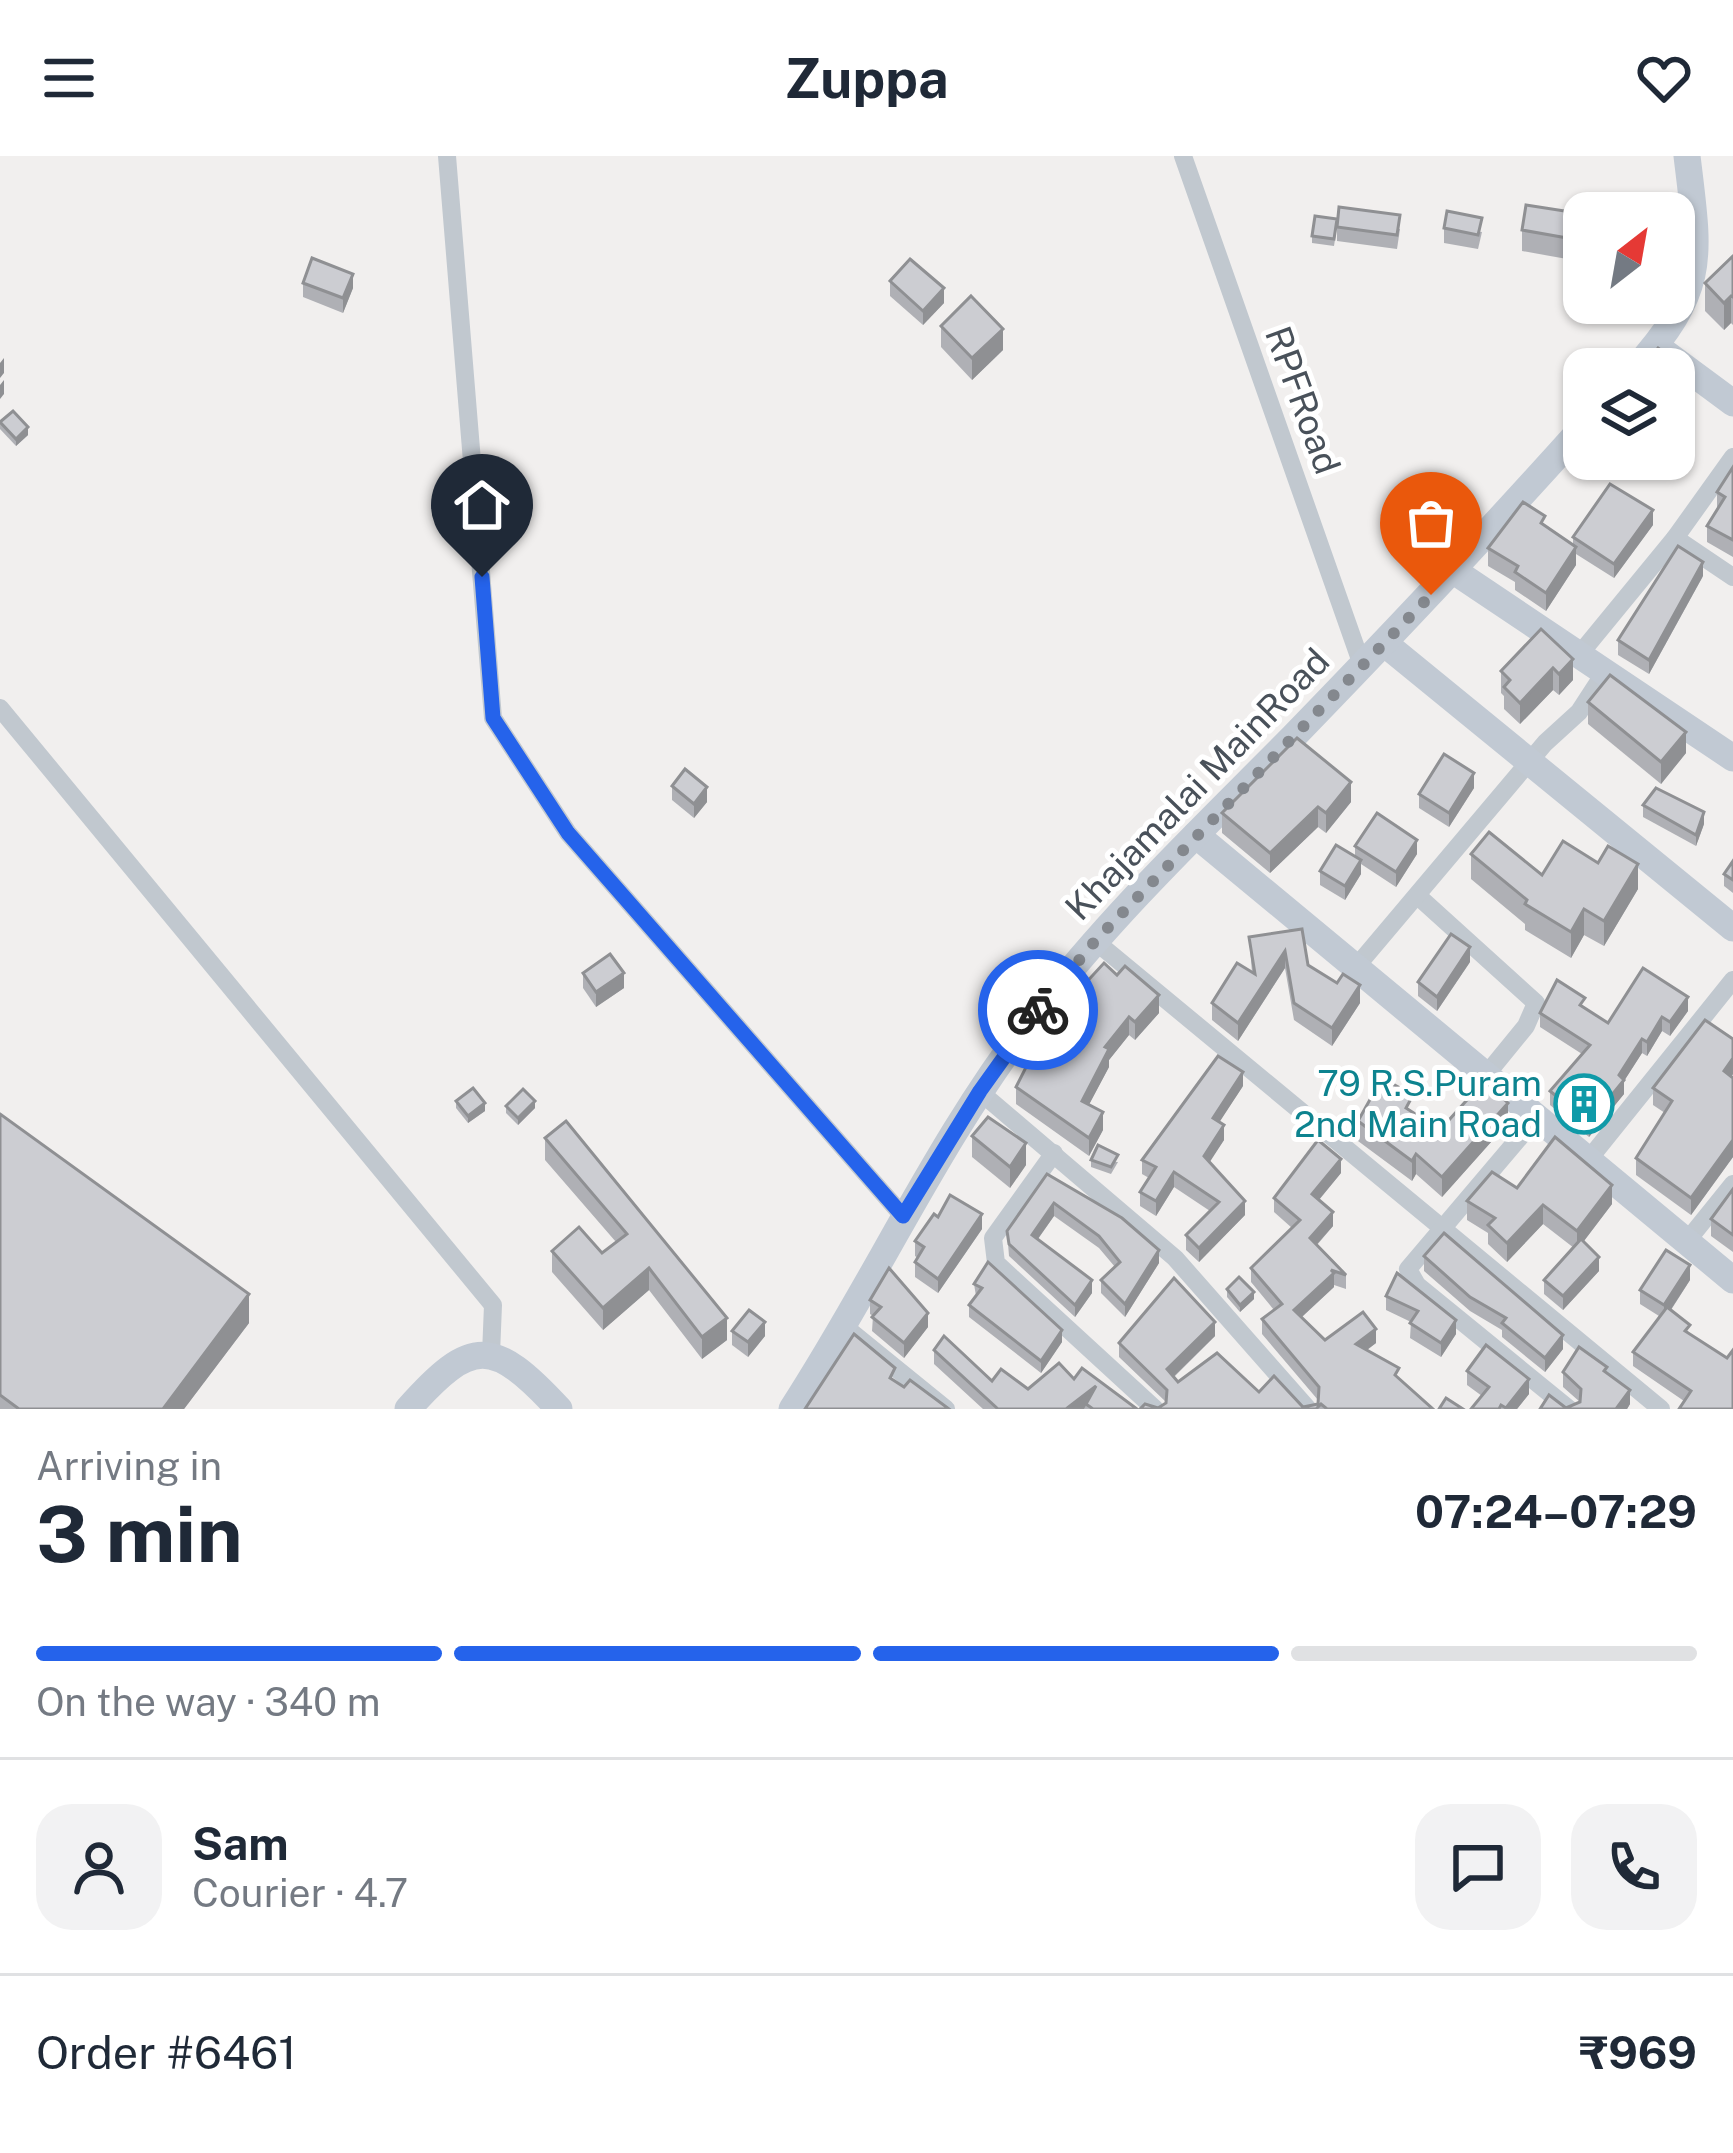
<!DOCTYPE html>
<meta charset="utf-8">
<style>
:root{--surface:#fff;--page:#f2f2f3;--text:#1f2937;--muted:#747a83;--line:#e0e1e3;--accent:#2563eb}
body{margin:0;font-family:"Public Sans",sans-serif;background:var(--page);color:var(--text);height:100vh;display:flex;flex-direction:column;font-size:45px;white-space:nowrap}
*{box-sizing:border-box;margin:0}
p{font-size:39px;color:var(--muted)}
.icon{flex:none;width:66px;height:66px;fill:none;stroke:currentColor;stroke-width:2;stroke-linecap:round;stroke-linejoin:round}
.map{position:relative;height:1253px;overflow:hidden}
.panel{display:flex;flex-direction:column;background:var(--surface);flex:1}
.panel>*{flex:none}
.needle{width:78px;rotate:31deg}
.controls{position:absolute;left:1563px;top:36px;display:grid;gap:24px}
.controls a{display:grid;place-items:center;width:132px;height:132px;border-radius:24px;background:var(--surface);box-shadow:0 3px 9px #0004;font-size:60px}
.pin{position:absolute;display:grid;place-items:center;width:102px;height:102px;color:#fff;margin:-123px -51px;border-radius:50% 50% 50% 0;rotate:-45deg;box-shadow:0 0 12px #0007}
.pin .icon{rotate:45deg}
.courier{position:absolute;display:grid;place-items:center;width:120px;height:120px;margin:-60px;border:9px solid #2563eb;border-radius:50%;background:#fff;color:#222;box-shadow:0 3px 15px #0007}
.summary em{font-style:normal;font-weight:700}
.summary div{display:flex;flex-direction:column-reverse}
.summary{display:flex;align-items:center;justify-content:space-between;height:204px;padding:0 36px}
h1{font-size:78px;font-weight:700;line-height:90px}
.bar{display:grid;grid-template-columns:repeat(4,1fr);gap:18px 12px;align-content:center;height:144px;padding:0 36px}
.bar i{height:15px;border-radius:9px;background:var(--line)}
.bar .active{background:var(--accent)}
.bar p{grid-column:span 4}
.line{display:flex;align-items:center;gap:30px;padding:0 36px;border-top:3px solid var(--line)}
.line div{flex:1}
.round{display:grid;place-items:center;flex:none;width:126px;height:126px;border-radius:36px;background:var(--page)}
header{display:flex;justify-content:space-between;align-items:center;height:156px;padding:0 36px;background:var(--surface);font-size:54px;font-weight:700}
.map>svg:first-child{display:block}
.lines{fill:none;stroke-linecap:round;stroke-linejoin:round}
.street{stroke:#c1c8cf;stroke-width:18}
.secondary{stroke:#c1c9d3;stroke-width:27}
.wall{fill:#afb0b5}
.shaded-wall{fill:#8f9093}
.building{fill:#cccdd2;stroke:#8f9093;stroke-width:3}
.done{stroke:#84888e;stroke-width:12;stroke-dasharray:0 21.6}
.route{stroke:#2563eb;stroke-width:15}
.labels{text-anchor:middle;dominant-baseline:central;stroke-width:10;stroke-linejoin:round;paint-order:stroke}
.street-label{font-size:36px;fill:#49515a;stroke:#fff}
.culture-label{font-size:36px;fill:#0d838f;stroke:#fff;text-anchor:end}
</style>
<header><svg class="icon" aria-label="menu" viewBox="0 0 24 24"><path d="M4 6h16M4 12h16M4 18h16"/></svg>Zuppa<svg class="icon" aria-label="heart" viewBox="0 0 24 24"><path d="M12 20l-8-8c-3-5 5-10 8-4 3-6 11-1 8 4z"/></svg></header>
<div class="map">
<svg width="1733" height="1253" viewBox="0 0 1733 1253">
<rect width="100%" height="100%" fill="#f1efee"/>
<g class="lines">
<g class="street">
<path d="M447 0 493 562 568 677 903 1060"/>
<path d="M1183 0 1362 509"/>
<path d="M1675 382 1733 421"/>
<path d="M1579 499 1675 382 1733 301"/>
<path d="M0 552 493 1149 491 1198"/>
<path d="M1420 742 1536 847 1526 870 1486 919"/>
<path d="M1095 785 1661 1253"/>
<path d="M1356 811 1545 587 1579 556 1605 516"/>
<path d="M979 935 1175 1102 1308 1253"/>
<path d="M1537 961 1408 1113 1417 1129 1569 1253"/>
<path d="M1054 997 993 1082 996 1107 1155 1253"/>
<path d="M1589 1003 1733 824"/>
<path d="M1687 1085 1733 1028"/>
<path d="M845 1171 946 1253"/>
</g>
<g class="secondary">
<path d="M1656 190 1733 247"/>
<path d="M1635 213C1708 132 1699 101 1687 0"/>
<path d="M1454 415 1733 602"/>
<path d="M1384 487 1733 772"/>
<path d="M1196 679 1733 1124"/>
<path d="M408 1253C472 1181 493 1182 559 1253"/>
<path d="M792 1253C876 1124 939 982 1034 860 1111 759 1204 671 1293 581 1392 479 1489 376 1584 270"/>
</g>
</g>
<g class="wall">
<path d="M1584 58V106L1522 95V74Z"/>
<path d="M1337 70 1334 90 1312 87V80Z"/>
<path d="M1337 71 1400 73 1397 93 1337 85Z"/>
<path d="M1444 72 1482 76 1478 93 1444 87Z"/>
<path d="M1733 100V169L1731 167 1724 174 1705 155V127Z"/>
<path d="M890 125 944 147 923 169 890 140Z"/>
<path d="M303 127 353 132 343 157 303 141Z"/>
<path d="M941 170 1003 194 972 224 941 191Z"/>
<path d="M0 266 28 279 16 290 0 273Z"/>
<path d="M1733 311V401L1707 386V370L1717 353V336Z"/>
<path d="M1653 369 1614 422 1576 398V409L1546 455 1515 434V426L1488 410V392L1545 370 1573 389V381Z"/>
<path d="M1703 420 1649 518 1618 499V484Z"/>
<path d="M1541 473 1573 524 1559 539 1553 534 1520 568 1504 553V540L1501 537V515Z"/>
<path d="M1588 546 1686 597 1661 628 1588 568Z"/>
<path d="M672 630 707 646 694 662 672 644Z"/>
<path d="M1474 632 1449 671 1419 652V638Z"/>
<path d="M1351 646 1326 677 1318 671 1270 717 1222 677V657Z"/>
<path d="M1643 649 1704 668 1696 690 1643 661Z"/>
<path d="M1355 690 1417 698 1396 731 1361 708V718L1345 744 1320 729V715L1355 700Z"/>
<path d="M1471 698 1542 719 1638 733 1604 790 1584 779 1571 802 1525 774V768L1471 723Z"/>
<path d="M1733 705V737L1724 730V718Z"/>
<path d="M1249 781 1308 809 1360 847 1332 890 1294 864 1285 812 1238 885 1212 864V847L1252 816Z"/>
<path d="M1470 806 1437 855 1418 840V826Z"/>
<path d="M583 817 624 832 596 851 583 832Z"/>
<path d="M1082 831 1159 857 1135 884 1129 879 1109 904V911L1089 948 1103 974 1089 1000 1016 948V931Z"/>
<path d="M1585 852 1608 867 1688 855 1670 880 1662 875 1647 900 1642 897 1624 925V938L1589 981 1550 949V935L1582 898 1540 871V857Z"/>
<path d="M1733 883V918L1731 921 1733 922V1001L1691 1059 1636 1019V1002L1665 957 1653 949V932Z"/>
<path d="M1243 930 1219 966 1224 984 1209 1006 1245 1059 1199 1106 1186 1094V1079L1210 1055 1174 1031 1156 1060 1140 1050V1036L1149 1022 1142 1018V1004Z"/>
<path d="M456 945 485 955 468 967 456 952Z"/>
<path d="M506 950 535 952 518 969 506 957Z"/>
<path d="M1413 956 1440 974 1508 967 1442 1041 1416 1018 1412 1025 1358 985V965Z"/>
<path d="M0 958 249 1167 184 1253H0Z"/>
<path d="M972 980 1026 1009 1010 1032 972 1001Z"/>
<path d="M545 982 727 1184 702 1203 649 1134 603 1174 552 1116V1095L602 1097 616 1086 545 1004Z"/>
<path d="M1091 1004 1118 1006 1111 1018 1091 1011Z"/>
<path d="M1341 1017 1319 1044 1333 1070 1317 1089 1346 1119V1133L1334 1129V1131L1302 1161 1325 1184 1376 1187 1367 1194 1433 1253H1140L1158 1252 1166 1246 1119 1201V1187L1215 1180 1174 1221 1178 1226 1259 1236 1303 1251 1318 1248V1244L1262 1178V1163L1274 1154 1251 1126V1112L1292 1072 1274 1056V1042Z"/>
<path d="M1047 1018 1159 1107 1125 1161 1101 1137V1124L1115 1111 1099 1092 1054 1060 1038 1083 1092 1137 1075 1161 1009 1100 1007 1075Z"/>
<path d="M1517 1032 1612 1048 1584 1085 1599 1115 1563 1154 1544 1138V1124L1574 1092 1543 1068 1507 1106 1488 1088V1077L1467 1064V1045Z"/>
<path d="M1733 1033V1096L1711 1080V1063Z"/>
<path d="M982 1073 938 1137 915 1121V1106L918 1102 915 1100V1085Z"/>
<path d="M1424 1100 1563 1193 1545 1216 1502 1181V1174L1470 1155 1424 1115Z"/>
<path d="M1397 1117 1456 1178 1441 1201 1410 1182 1411 1166 1386 1154V1140Z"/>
<path d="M1690 1124 1671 1154 1690 1178 1733 1253 1684 1245 1633 1210V1196L1659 1160 1640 1148V1134Z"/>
<path d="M974 1128 1062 1186 1041 1217 969 1161V1149L976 1140Z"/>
<path d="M1227 1133 1254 1143 1240 1156 1227 1141Z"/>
<path d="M870 1144 928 1171 904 1202 872 1175 873 1160 870 1158Z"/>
<path d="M732 1175 765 1180 748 1201 732 1189Z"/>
<path d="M934 1194 992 1225 1028 1233 1074 1223 1137 1253H983L934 1208Z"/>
<path d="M1467 1215 1529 1238 1517 1253H1471L1482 1240 1467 1229Z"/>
<path d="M1563 1216 1607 1217 1630 1248 1627 1253H1540L1566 1252 1580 1246 1563 1231Z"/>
</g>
<g class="shaded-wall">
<path d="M353 118V132L343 157V142Z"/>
<path d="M944 132V147L923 169V155Z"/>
<path d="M1731 140V167L1724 174V147Z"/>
<path d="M1003 173V194L972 224V202Z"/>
<path d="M4 202V217L0 222V207Z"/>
<path d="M1689 216V237L1674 256V235Z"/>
<path d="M4 224V238L0 243V229Z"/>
<path d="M28 271V279L16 290V283Z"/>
<path d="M1653 354V369L1614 422V408Z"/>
<path d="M1576 391V409L1546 455V437Z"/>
<path d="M1703 406V420L1649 518V504Z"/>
<path d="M1573 503V524L1559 539V518Z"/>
<path d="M1553 512V534L1520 568V547Z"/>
<path d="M1686 576V597L1661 628V606Z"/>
<path d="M1474 617V632L1449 671V657Z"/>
<path d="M1351 626V646L1326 677V657Z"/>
<path d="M707 631V646L694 662V648Z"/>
<path d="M1318 651V671L1270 717V697Z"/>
<path d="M1704 656V668L1696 690V679Z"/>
<path d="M1417 684V698L1396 731V716Z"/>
<path d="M1361 704V718L1345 744V730Z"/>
<path d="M1638 708V733L1604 790V765Z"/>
<path d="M1584 753V779L1571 802V776Z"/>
<path d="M1470 791V806L1437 855V841Z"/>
<path d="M1285 795V812L1238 885V867Z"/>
<path d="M624 817V832L596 851V836Z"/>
<path d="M1360 829V847L1332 890V872Z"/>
<path d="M1159 839V857L1135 884V866Z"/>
<path d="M1688 841V855L1670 880V866Z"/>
<path d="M1129 861V879L1109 904V911L1082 962V945L1105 891Z"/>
<path d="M1662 861V875L1647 900V886Z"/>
<path d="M1642 883V897L1624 925V938L1589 981V967Z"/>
<path d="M1733 902V918L1724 932V915Z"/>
<path d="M1243 916V930L1213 976V962Z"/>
<path d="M535 945V952L518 969V962Z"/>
<path d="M485 947V955L468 967V960Z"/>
<path d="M1508 947V967L1442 1041V1021Z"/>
<path d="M1103 956V974L1089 1000V982Z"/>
<path d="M1224 969V984L1204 1015V1000Z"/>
<path d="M1733 984V1001L1691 1059V1042Z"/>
<path d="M1026 987V1009L1010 1032V1011Z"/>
<path d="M1416 998V1018L1412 1025V1005Z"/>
<path d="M1341 1003V1017L1312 1052V1038Z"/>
<path d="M1174 1016V1031L1156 1060V1045Z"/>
<path d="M1612 1029V1048L1577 1094V1075Z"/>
<path d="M1245 1045V1059L1199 1106V1092Z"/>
<path d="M1054 1047V1060L1032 1091V1079Z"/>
<path d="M1543 1049V1068L1507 1106V1087Z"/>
<path d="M1333 1056V1070L1310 1096V1082Z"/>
<path d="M982 1058V1073L938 1137V1123Z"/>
<path d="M1159 1094V1107L1125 1161V1148Z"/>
<path d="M1599 1101V1115L1563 1154V1140Z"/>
<path d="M1690 1109V1124L1664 1164V1149Z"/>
<path d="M649 1112V1134L603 1174V1152Z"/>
<path d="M1334 1117V1131L1294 1168V1154Z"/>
<path d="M1092 1124V1137L1075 1161V1149Z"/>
<path d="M1254 1136V1143L1240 1156V1149Z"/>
<path d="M249 1138V1167L184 1253H163Z"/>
<path d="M928 1157V1171L904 1202V1187Z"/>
<path d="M727 1162V1184L702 1203V1181Z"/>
<path d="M1456 1164V1178L1441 1201V1187Z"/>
<path d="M765 1166V1180L748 1201V1186Z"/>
<path d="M1215 1166V1180L1167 1227V1213Z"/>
<path d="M1376 1173V1187L1356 1202V1188Z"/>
<path d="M1062 1174V1186L1041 1217V1205Z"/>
<path d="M1563 1179V1193L1545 1216V1202Z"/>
<path d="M1529 1223V1238L1517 1253H1506Z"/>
<path d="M1096 1230 1084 1253H1066Z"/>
<path d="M1630 1234V1248L1627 1253H1616Z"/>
</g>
<g class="building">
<path d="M1526 49 1584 58V85L1522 74Z"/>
<path d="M1339 51 1400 59 1397 79 1337 71Z"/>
<path d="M1447 55 1482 62 1478 79 1444 72Z"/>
<path d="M1315 60 1337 63 1334 83 1312 80Z"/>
<path d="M1733 100V141L1731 140 1724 147 1705 127Z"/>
<path d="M312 102 353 118 343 142 303 127Z"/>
<path d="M910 103 944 132 923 155 890 125Z"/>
<path d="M971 140 1003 173 972 202 941 170Z"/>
<path d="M1658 192 1689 216 1674 235V213H1641Z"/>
<path d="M13 255 28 271 16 283 0 266Z"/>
<path d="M1733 311V384L1707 370 1725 341 1717 336Z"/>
<path d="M1610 328 1653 354 1614 408 1573 381Z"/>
<path d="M1523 346 1545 360 1541 367 1576 391 1546 437 1515 416 1518 410 1488 392Z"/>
<path d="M1678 390 1703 406 1649 504 1618 484Z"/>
<path d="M1541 473 1573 503 1559 518 1553 512 1520 547 1504 531 1510 524 1501 515Z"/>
<path d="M1610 519 1686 576 1661 606 1588 546Z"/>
<path d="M1297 582 1351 626 1326 657 1318 651 1270 697 1222 657Z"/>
<path d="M1444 598 1474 617 1449 657 1419 638Z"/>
<path d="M685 613 707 631 694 648 672 630Z"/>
<path d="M1656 632 1704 656 1696 679 1643 649Z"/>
<path d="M1377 657 1417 684 1396 716 1355 690Z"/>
<path d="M1489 676 1542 719 1563 685 1598 707 1608 690 1638 708 1604 765 1584 753 1571 776 1525 748 1527 744 1471 698Z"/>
<path d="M1336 689 1361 704 1345 730 1320 715Z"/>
<path d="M1733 705V724L1724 718Z"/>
<path d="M1302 773 1308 809 1337 827 1343 818 1360 829 1332 872 1294 847 1285 795 1238 867 1212 847 1237 807 1255 818 1249 781Z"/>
<path d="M1451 778 1470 791 1437 841 1418 826Z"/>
<path d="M610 798 624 817 596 836 583 817Z"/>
<path d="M1104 807 1117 819 1125 810 1159 839 1135 866 1129 861 1105 891 1109 893 1082 945 1103 956 1089 982 1016 931 1057 850 1076 826 1082 831Z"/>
<path d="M1643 812 1688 841 1670 866 1662 861 1647 886 1642 883 1619 919 1624 924 1589 967 1550 935 1590 889 1540 857 1557 824 1585 842 1580 849 1608 867Z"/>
<path d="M1705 864 1733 883V902L1724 915 1733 922V984L1691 1042 1636 1002 1672 945 1653 932Z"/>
<path d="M1218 900 1243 916 1213 962 1224 969 1204 1000 1245 1045 1199 1092 1186 1079 1219 1046 1174 1016 1156 1045 1140 1036 1156 1011 1142 1004Z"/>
<path d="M1382 922 1413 939 1406 952 1440 974 1484 925 1508 947 1442 1021 1416 998 1412 1005 1358 965Z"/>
<path d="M473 932 485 947 468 960 456 945Z"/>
<path d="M523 933 535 945 518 962 506 950Z"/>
<path d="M0 958 249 1138 163 1253H19L0 1239Z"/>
<path d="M988 961 1026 987 1010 1011 972 980Z"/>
<path d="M566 965 727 1162 702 1181 649 1112 603 1152 552 1095 579 1071 602 1097 627 1078 545 982Z"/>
<path d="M1555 981 1612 1029 1577 1075 1543 1049 1507 1087 1488 1069 1495 1062 1467 1045 1492 1016 1517 1032Z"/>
<path d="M1318 984 1341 1003 1312 1038 1333 1056 1310 1082 1346 1119 1331 1114 1334 1117 1294 1154 1325 1184 1363 1156 1376 1173 1356 1188 1399 1212 1395 1219 1433 1253H1327L1321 1248 1316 1253H1140L1145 1248 1158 1252 1166 1247 1167 1234 1119 1187 1174 1122 1215 1166 1167 1213 1178 1226 1217 1197 1259 1236 1274 1220 1303 1251 1318 1248 1319 1231 1262 1163 1282 1148 1251 1112 1300 1064 1274 1042Z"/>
<path d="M1098 989 1118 999 1111 1011 1091 1004Z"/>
<path d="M1047 1018 1122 1062 1159 1094 1125 1148 1101 1124 1120 1106 1099 1080 1054 1047 1032 1079 1092 1124 1075 1149 1009 1088 1007 1075Z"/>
<path d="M1733 1033V1079L1711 1063Z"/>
<path d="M950 1039 982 1058 938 1123 915 1106 924 1091 915 1085 934 1058 938 1061Z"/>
<path d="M1444 1077 1563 1179 1545 1202 1502 1167 1506 1162 1470 1141 1424 1100Z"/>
<path d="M1581 1083 1599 1101 1563 1140 1544 1124Z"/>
<path d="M1666 1094 1690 1109 1664 1149 1640 1134Z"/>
<path d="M988 1106 1062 1174 1041 1205 969 1149 982 1132 974 1128Z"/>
<path d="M889 1112 928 1157 904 1187 872 1161 881 1151 870 1144Z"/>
<path d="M1397 1117 1456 1164 1441 1187 1410 1167 1418 1155 1386 1140Z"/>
<path d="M1239 1121 1254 1136 1240 1149 1227 1133Z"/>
<path d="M1667 1151 1690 1169 1685 1175 1727 1202 1733 1194V1253H1679L1691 1235 1633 1196Z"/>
<path d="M749 1154 765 1166 748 1186 732 1175Z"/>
<path d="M854 1178 895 1212 890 1222 904 1231 910 1224 949 1253H805Z"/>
<path d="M944 1180 992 1225 1001 1213 1028 1233 1059 1207 1074 1223 1082 1212 1137 1253H1093L1086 1248 1096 1230 1066 1253H998L934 1194Z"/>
<path d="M1486 1189 1529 1223 1506 1252 1501 1249 1499 1253H1471L1489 1231 1467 1215Z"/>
<path d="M1579 1191 1607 1211 1604 1215 1630 1234 1616 1253H1540L1549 1239 1566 1252 1580 1246 1581 1233 1563 1216Z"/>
<path d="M1446 1242 1463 1253H1439Z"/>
</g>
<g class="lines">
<path class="done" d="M1038 854 1095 785 1431 439"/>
<path class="route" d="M482 421 493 562 568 677 903 1060 980 935 1038 854"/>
</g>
<defs>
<symbol id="building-ring" viewBox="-11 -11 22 22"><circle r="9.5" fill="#fff" stroke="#0f9aa8" stroke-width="1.5"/><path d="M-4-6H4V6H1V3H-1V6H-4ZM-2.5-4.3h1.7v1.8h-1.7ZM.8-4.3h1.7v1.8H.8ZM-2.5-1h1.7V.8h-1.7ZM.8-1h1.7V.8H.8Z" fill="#0f9aa8"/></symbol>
</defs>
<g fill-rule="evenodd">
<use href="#building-ring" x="1551" y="915" width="66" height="66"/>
</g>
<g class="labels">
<g class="street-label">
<text transform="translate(1303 244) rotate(70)">RPFRoad</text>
<text transform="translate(1197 628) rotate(-46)">Khajamalai MainRoad</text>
</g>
<g class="culture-label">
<text x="1542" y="927">79 R.S.Puram<tspan x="1542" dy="41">2nd Main Road</tspan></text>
</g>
</g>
</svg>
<div class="controls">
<a><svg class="needle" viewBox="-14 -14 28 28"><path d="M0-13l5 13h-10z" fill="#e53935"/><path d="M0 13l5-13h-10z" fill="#747a83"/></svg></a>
<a><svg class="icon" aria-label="layers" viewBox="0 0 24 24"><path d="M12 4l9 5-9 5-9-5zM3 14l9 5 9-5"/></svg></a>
</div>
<div class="pin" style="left:1431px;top:439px;background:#ea580c"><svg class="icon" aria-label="bag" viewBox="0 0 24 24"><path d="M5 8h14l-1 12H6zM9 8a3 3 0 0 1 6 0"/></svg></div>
<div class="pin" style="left:482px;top:421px;background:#1f2937"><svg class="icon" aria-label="home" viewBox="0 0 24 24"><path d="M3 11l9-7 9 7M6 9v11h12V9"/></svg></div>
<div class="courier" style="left:1038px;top:854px"><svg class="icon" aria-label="bike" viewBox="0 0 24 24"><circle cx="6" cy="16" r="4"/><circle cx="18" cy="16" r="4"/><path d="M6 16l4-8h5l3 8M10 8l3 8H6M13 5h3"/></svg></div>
</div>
<section class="panel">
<div class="summary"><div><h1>3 min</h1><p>Arriving in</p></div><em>07:24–07:29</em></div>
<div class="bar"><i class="active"></i><i class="active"></i><i class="active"></i><i></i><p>On the way · 340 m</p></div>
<div class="line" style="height:216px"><a class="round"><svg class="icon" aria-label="person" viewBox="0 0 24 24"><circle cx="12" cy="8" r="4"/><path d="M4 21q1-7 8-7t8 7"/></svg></a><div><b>Sam</b><p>Courier · 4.7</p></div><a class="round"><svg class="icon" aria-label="chat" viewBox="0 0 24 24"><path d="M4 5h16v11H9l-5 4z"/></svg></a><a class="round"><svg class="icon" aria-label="phone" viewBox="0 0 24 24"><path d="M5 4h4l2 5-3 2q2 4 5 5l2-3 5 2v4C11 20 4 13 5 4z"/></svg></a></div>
<div class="line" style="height:156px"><div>Order #6461</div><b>₹969</b></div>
</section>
